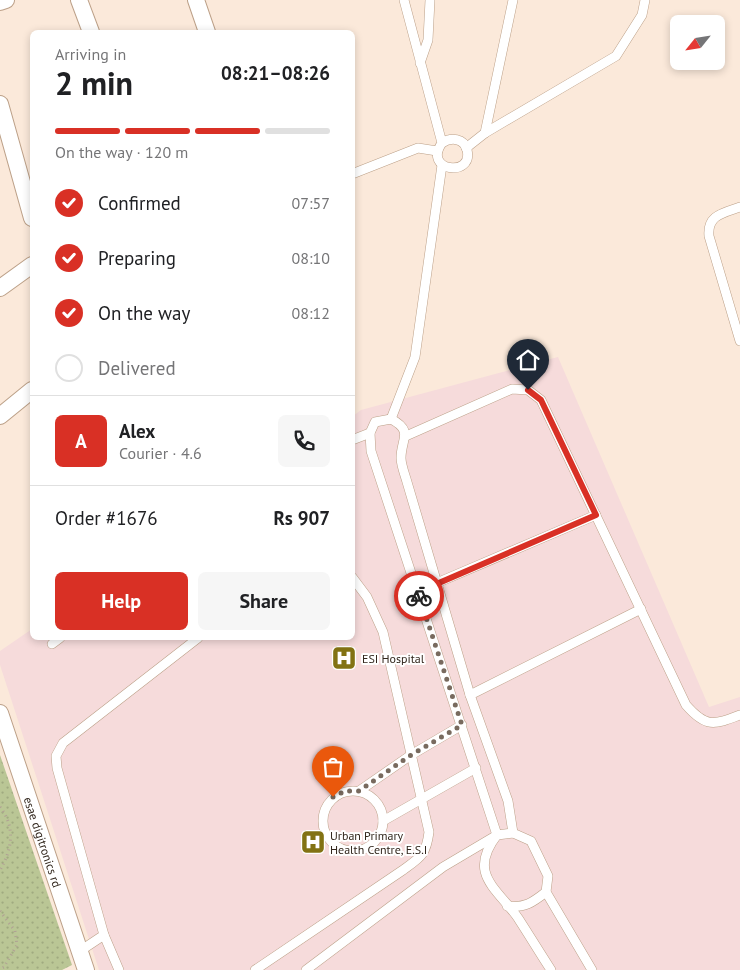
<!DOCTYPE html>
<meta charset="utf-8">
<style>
:root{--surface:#fff;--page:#f6f6f6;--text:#202124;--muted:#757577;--line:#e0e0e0;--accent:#d93025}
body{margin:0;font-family:"PT Sans",sans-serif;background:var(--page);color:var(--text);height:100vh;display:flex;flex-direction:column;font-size:19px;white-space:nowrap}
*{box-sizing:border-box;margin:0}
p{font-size:16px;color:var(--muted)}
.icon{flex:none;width:28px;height:28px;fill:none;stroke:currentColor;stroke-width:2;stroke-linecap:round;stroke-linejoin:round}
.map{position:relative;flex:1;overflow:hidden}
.details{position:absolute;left:30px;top:30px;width:325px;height:610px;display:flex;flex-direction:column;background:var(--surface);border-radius:8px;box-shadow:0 2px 8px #0003}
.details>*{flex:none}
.needle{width:32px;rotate:240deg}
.buttons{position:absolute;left:670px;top:15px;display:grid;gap:10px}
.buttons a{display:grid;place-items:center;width:55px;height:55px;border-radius:8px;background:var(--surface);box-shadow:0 2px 8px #0003;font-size:25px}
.pin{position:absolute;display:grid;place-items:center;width:42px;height:42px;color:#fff;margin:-51px -21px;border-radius:50% 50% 50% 0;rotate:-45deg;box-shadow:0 0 5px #0007}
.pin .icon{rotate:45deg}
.courier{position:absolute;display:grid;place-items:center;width:50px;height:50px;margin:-25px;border:4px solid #d93025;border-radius:50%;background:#fff;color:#222;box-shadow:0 1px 6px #0007}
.overview em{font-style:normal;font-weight:800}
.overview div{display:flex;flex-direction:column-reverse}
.overview{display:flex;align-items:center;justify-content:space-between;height:85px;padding:0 25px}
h1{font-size:32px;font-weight:800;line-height:38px}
.bar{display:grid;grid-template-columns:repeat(4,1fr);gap:8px 5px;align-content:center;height:60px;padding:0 25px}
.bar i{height:6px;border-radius:4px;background:var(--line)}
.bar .on{background:var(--accent)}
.bar p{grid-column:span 4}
.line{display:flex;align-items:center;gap:12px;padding:0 25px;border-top:1px solid var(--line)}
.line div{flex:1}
.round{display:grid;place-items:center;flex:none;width:52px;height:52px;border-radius:8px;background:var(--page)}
ol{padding:0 25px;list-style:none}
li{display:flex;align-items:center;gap:15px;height:55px}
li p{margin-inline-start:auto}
li .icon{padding:5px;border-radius:50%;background:var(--accent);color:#fff;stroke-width:4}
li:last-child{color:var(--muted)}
li i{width:28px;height:28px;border:2px solid var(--line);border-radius:50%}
.button{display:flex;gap:10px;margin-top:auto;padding:10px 25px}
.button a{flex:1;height:58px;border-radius:8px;background:var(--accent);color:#fff;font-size:20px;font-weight:800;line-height:58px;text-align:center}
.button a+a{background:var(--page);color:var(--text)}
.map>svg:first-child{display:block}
.medical{fill:#f6dbdb}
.park{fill:url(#park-dots)}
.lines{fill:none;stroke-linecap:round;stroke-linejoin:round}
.lane-casing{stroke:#bca088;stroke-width:10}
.street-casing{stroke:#bca088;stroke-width:18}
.path{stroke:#b0a194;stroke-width:3;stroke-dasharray:1 4;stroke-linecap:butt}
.lane{stroke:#fff;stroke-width:9}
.street{stroke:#fff;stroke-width:16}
.done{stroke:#786a5e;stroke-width:5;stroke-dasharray:0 9}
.route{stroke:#d93025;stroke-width:6}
.labels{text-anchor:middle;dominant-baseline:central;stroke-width:4;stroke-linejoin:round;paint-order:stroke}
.poi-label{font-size:12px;fill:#31261c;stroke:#fff;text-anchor:start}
.street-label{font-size:12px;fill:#31261c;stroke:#fff}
</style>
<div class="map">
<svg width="740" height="970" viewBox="0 0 740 970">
<defs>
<pattern id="park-dots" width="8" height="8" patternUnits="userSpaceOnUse" patternTransform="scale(1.25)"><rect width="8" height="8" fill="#bac695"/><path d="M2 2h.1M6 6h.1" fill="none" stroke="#a0aa80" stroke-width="1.8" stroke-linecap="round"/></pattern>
</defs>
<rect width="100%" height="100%" fill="#fbe9da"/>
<path class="medical" d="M558 357 709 707 740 697V970H99L0 665V651L32 629V638H352L353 416 361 410Z"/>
<path class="park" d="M0 755 72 965 62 970H0Z"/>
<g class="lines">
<defs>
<g id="lane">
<path d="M404 0 442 143C422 171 474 178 467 150 464 138 451 137 442 143"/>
<path d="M420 63 428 40 430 0"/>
<path d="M485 133 513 0"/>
<path d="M466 148 485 133 616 56 642 15 645 0"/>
<path d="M352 174 418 148 437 151"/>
<path d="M740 207C723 213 707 215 709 236L740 341"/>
<path d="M391 419 415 357 442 165"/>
<path d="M406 436 512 389 528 390 541 400 686 705C706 728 714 725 740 715"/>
<path d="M352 440 370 433"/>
<path d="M418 591 596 515"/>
<path d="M52 644 60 638"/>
<path d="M470 695 641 609"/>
<circle cx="353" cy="821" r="30"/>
<path d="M359 791 411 755 462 725"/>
<path d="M383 821 476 768"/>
<path d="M507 906C525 908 532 903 546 892"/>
<path d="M104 935 119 970"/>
<path d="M80 951 104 935 57 768 56 756 63 743 198 638"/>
<path d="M255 970 403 870C421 857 426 855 429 832L383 632 367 597 352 577"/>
<path d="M306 970 443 867 497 835 513 833"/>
<path d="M551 970C540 953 529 935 518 918 497 888 467 874 497 835L371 451 370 433 375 422 391 419C414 431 401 439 401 458 401 465 405 475 407 482L470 695 508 801 513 833 531 841 548 876 546 892 592 970"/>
</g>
<g id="street">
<path d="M79 0 91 32"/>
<path d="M196 0 207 32"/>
<path d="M0 2 6 0"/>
<path d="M0 104 32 218"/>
<path d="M0 288 32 265"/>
<path d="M0 416 32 390"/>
<path id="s1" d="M0 713 86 970"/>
</g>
</defs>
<use href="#lane" class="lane-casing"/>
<use href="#street" class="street-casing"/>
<g class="path">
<path d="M0 807C16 827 12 850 0 870"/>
<path d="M0 911 15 931 17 945 4 967 0 969"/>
</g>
<use href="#lane" class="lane"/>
<use href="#street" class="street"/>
</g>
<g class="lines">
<path class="done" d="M333 797 345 791H359L411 755 462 725 419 596"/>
<path class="route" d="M419 596 418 592 596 515 541 400 528 390"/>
</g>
<defs>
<symbol id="hospital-square" viewBox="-11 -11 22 22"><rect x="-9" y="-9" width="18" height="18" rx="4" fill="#827213" stroke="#fff"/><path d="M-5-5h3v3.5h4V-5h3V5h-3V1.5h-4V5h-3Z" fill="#fff"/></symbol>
</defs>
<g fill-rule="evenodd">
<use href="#hospital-square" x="330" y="644" width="28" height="28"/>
<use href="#hospital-square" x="299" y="828" width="28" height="28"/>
</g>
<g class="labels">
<g class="poi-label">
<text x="362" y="658">ESI Hospital</text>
<text x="330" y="835">Urban Primary<tspan x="330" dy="14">Health Centre, E.S.I</tspan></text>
</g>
<g class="street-label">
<text stroke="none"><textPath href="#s1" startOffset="136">esae digitronics rd</textPath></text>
</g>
</g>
</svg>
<div class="buttons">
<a><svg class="needle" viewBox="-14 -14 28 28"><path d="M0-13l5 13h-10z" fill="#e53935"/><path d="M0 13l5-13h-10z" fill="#757577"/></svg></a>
</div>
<div class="pin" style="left:333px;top:797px;background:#ea580c"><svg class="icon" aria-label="bag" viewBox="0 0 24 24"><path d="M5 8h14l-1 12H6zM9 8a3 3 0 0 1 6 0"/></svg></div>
<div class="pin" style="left:528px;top:390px;background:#1f2937"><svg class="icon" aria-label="home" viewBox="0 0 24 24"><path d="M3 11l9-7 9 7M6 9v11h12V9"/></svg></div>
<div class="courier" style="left:419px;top:596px"><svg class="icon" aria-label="bike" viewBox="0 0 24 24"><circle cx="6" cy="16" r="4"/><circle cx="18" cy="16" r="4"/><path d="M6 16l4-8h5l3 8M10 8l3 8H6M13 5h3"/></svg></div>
<section class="details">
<div class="overview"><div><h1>2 min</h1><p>Arriving in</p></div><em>08:21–08:26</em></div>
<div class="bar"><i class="on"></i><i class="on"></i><i class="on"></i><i></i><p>On the way · 120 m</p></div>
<ol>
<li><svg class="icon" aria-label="check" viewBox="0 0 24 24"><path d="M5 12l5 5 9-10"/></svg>Confirmed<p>07:57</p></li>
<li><svg class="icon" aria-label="check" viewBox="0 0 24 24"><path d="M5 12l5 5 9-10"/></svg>Preparing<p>08:10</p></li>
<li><svg class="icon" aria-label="check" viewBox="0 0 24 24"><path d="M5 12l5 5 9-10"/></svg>On the way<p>08:12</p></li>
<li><i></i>Delivered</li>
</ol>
<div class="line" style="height:90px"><b class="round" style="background:var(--accent);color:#fff">A</b><div><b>Alex</b><p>Courier · 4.6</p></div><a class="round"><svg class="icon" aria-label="phone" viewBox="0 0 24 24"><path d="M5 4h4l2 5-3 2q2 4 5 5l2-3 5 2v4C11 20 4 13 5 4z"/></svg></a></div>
<div class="line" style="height:65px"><div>Order #1676</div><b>Rs 907</b></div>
<div class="button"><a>Help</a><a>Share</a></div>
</section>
</div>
